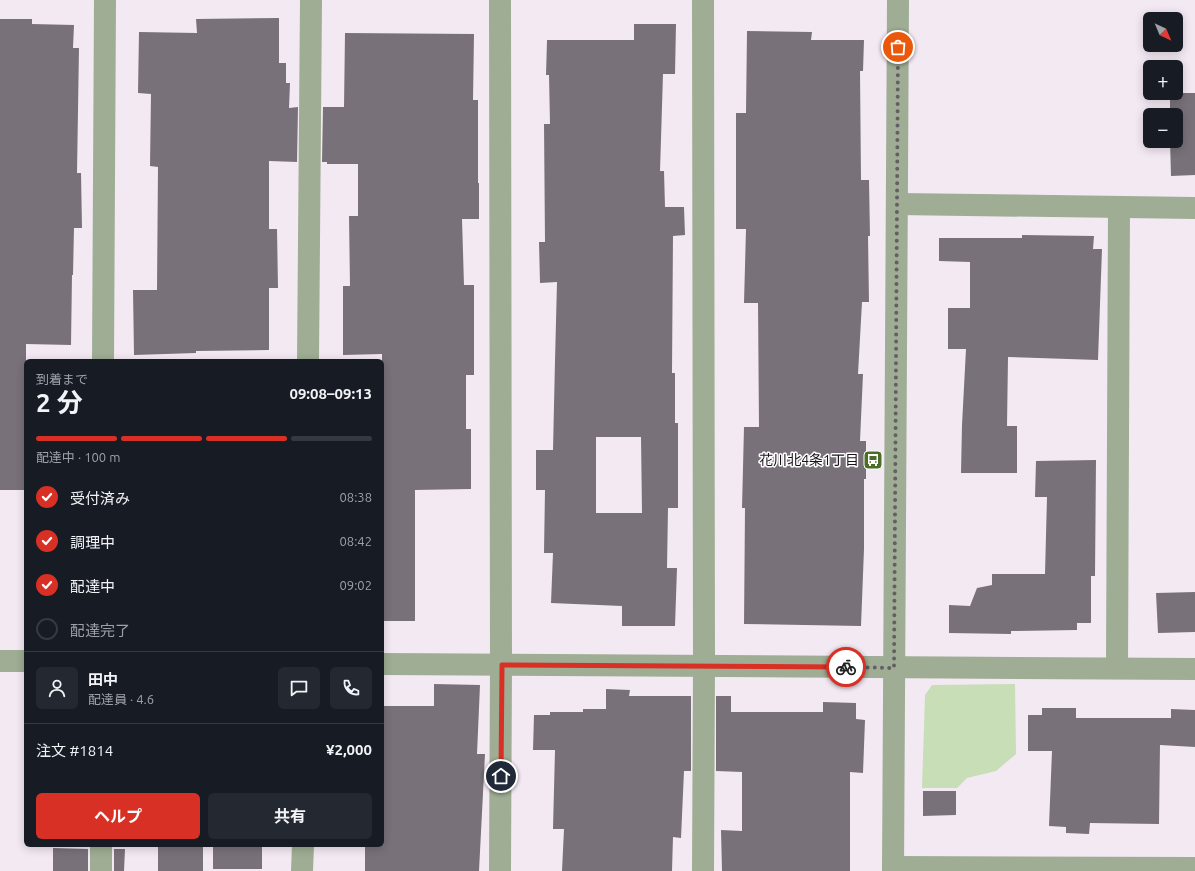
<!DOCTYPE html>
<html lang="ja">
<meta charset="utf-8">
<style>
:root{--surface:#171b24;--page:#242831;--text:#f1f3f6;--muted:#9ea1a6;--line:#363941;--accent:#d93025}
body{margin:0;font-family:Ubuntu,"Noto Sans JP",sans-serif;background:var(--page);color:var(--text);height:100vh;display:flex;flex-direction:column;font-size:15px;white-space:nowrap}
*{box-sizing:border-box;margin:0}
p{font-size:13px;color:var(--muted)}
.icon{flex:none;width:22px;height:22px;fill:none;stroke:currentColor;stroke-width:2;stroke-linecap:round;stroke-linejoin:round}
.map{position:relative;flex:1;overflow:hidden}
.panel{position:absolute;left:24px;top:359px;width:360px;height:488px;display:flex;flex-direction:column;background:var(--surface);border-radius:6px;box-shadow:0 2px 10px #0003}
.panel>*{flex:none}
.needle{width:26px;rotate:136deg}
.tools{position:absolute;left:1143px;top:12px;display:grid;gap:8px}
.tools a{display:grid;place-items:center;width:40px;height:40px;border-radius:6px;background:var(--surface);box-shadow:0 2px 10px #0003;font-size:20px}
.pin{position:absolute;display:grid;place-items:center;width:34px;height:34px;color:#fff;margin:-17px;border:2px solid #fff;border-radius:50%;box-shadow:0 1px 4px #0007}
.courier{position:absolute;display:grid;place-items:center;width:40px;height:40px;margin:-20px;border:3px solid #d93025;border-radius:50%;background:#fff;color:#222;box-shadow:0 1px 5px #0007}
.head em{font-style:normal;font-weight:700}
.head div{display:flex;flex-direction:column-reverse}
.head{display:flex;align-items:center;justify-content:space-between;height:68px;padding:0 12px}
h1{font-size:26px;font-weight:700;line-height:30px}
.bar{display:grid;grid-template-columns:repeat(4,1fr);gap:6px 4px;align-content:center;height:48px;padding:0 12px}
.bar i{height:5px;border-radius:3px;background:var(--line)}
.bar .current{background:var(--accent)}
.bar p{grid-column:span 4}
.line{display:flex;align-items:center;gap:10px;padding:0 12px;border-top:1px solid var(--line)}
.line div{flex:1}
.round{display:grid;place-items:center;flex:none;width:42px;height:42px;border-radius:6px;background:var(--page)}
ol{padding:0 12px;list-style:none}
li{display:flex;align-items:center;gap:12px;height:44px}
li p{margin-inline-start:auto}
li .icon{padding:4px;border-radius:50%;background:var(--accent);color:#fff;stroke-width:4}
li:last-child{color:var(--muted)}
li i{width:22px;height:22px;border:2px solid var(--line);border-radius:50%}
.action{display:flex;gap:8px;margin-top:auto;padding:8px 12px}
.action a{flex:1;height:46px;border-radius:6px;background:var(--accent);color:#fff;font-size:16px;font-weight:700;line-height:46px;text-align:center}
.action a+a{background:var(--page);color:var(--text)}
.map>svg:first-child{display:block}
.green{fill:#c7deb7}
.building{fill:#797179;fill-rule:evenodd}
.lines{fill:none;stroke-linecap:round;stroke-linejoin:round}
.minor{stroke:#9fad94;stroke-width:22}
.done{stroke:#645f64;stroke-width:4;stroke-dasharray:0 7.2}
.route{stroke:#d93025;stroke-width:5}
.labels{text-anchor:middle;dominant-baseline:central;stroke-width:3;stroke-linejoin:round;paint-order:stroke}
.poi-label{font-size:14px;fill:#171417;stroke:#fff;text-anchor:end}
</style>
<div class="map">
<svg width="1195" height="871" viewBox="0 0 1195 871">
<rect width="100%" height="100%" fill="#f3e9f3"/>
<path class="green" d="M1015 684 1016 754 996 771 967 778 957 788H922L925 695 932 685Z"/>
<g class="building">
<path d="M279 18V63H286V83H290L289 108 298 107 297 162 269 161V229H277L278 288H269V350L196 351V353L134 355 133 290H157L158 167 150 166 151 94 138 93 139 32 197 33 196 19Z"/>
<path d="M0 19H32V24L74 25 73 48H79L77 173H81L82 228H74L73 275H72L71 345 26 344V490H0Z"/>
<path d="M634 24H676L675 74H663L660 171H664L665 207H684L685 235 673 236 672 373H675V423H678V508H668L667 568H677L675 626H622V606L551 603 553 553H544L545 490H536V450H553L555 361 557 282 540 283 539 242H545L544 124H550L549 75H546L547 40H634ZM596 437H641L642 513H596Z"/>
<path d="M747 31 812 32 811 40H864L863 71H860L861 180H869L870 236H868L869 302H862L858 374H863L860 441H866V479H864V549L861 626 744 624 745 508H742L744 427H759L758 303H744L746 229H736V113H746Z"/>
<path d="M345 33 474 34 473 100H478V183H479V219H462L464 285H474V375H466V429H471V489L415 490V621H382V354L343 355V286H350L349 216H358V164H327V162H322L323 107H344Z"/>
<path d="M1170 93H1195V175L1171 176 1170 141H1176V115H1170Z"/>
<path d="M1022 235 1094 236 1093 249H1102L1098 360 1008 357 1007 426H1017V473H961L962 425 966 349H948V308H970V262L939 261V238H1022Z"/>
<path d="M1096 460 1095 576H1091V623H1077V630L1011 631V634L949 633V605L970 606 977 588 992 585V574H1045L1047 497H1035L1036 461Z"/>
<path d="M1195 592V632L1158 633 1156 593Z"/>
<path d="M434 684 480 685 477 754H485L479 871H365V845H382V706H434Z"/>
<path d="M606 689 630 690 629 696H691V771H684L681 838 673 837 672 871H562L564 829H553L555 750H533L534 715H550V712H583V709H606Z"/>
<path d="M716 696H731V712H823V702L856 703V719L865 720 863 773 850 772V871H722L721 830 742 831V772L716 771Z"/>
<path d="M1042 708H1076V718H1171V709L1195 710V747L1160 745 1159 824 1090 823 1089 834 1066 833V827L1049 826 1052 751H1028V715H1042Z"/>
<path d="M923 791H956V815L923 816Z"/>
<rect x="213" y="845" width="49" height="24"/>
<rect x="158" y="847" width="45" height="24"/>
<path d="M53 848 88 849V871H53Z"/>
<path d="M114 849H125L124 871H114Z"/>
</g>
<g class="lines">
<g class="minor">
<path d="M703 0 704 666 703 871"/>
<path d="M897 204 1195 208"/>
<path d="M103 361 105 0"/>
<path d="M308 361 311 0"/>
<path d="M0 661H26"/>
<path d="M382 664 1195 669"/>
<path d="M1117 668 1119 207"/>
<path d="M893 867 1195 868"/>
<path d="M101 871V845"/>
<path d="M302 871 303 845"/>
<path d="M500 871 501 665 500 0"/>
<path d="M893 871 898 0"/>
</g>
</g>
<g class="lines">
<path class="done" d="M846 667 894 668 898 47"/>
<path class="route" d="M501 776 502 665 846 667"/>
</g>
<defs>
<symbol id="bus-square" viewBox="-11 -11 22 22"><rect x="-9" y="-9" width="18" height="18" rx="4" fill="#4a6e27" stroke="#fff"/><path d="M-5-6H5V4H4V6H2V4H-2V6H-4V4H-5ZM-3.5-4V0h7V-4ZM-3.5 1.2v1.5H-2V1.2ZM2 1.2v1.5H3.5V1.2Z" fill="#fff"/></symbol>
</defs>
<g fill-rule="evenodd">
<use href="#bus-square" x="862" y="449" width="22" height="22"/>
</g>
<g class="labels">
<g class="poi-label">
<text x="859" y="460">花川北4条1丁目</text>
</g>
</g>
</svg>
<div class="tools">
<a><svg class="needle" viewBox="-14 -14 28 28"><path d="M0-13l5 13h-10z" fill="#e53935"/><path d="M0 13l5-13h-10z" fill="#9ea1a6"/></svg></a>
<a>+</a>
<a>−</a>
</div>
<div class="pin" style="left:898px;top:47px;background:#ea580c"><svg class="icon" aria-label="bag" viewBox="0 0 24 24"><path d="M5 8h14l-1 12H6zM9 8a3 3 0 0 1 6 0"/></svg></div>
<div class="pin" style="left:501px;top:776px;background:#1f2937"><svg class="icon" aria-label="home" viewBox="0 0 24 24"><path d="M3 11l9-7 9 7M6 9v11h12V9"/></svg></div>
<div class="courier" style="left:846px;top:667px"><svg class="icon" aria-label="bike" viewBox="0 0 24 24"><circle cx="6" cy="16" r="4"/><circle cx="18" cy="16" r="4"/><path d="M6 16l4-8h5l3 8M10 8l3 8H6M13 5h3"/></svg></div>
<section class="panel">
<div class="head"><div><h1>2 分</h1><p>到着まで</p></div><em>09:08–09:13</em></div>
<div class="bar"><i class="current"></i><i class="current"></i><i class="current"></i><i></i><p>配達中 · 100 m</p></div>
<ol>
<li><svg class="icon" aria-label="check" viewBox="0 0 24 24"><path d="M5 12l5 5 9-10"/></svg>受付済み<p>08:38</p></li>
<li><svg class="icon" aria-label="check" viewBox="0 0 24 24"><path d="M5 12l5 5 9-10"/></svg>調理中<p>08:42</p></li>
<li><svg class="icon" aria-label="check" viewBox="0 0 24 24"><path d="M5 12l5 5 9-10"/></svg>配達中<p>09:02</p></li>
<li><i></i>配達完了</li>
</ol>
<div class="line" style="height:72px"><a class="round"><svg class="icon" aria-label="person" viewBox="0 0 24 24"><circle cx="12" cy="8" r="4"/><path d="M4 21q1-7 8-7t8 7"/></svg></a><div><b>田中</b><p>配達員 · 4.6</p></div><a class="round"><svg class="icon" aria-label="chat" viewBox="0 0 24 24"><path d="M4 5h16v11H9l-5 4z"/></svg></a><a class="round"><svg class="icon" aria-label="phone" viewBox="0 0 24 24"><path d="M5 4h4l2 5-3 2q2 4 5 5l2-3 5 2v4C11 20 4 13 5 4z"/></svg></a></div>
<div class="line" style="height:52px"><div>注文 #1814</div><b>¥2,000</b></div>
<div class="action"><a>ヘルプ</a><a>共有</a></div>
</section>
</div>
